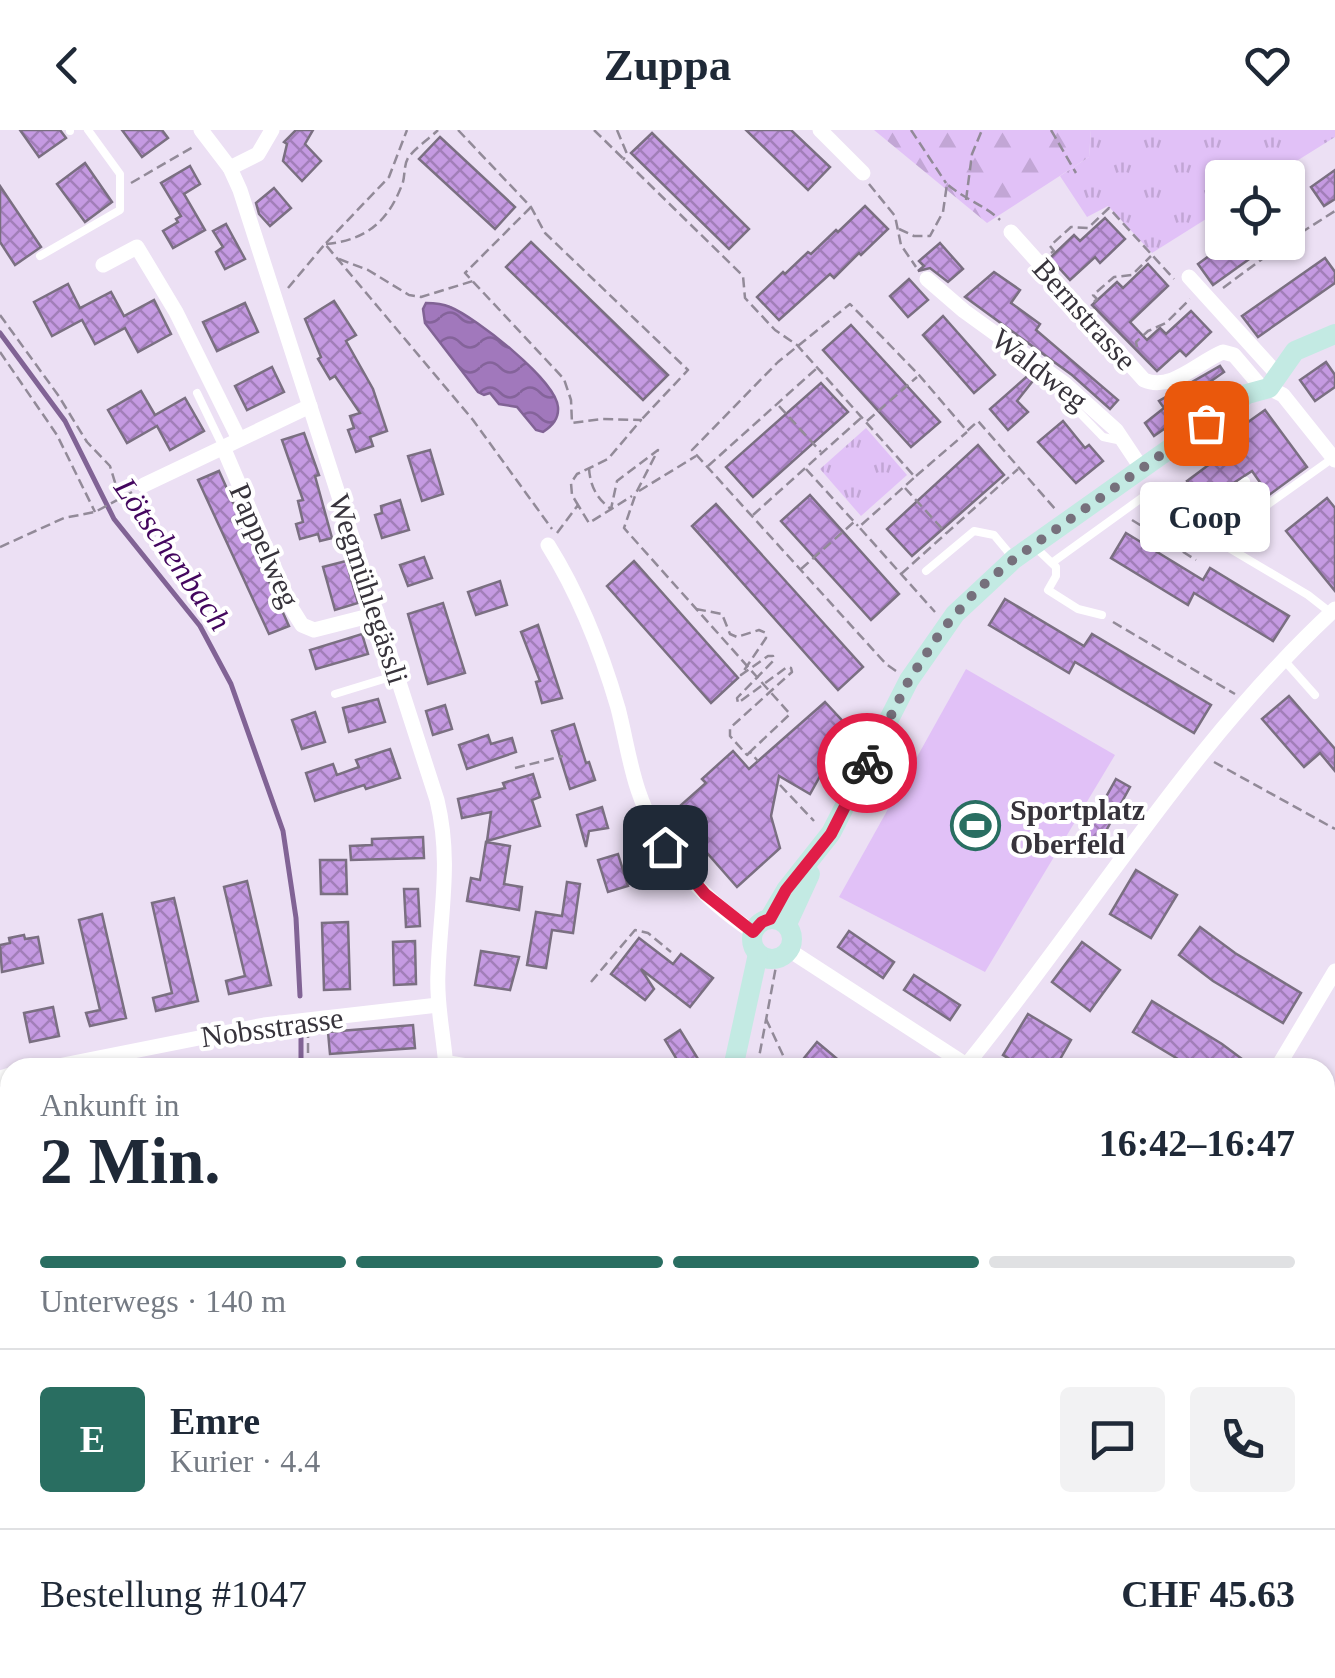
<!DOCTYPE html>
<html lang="de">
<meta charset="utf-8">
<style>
:root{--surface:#fff;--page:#f2f2f3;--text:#1f2937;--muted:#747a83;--line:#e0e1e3;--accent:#296e61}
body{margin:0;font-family:"Times New Roman",serif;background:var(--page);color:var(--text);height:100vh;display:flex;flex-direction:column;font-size:38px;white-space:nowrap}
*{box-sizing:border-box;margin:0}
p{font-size:32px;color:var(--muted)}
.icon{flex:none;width:55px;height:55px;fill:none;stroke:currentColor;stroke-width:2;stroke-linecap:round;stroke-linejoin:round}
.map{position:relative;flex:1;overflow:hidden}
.side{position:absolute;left:0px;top:928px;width:1335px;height:622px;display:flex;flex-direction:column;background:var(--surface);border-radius:30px 30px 0 0;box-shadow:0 2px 8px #0004}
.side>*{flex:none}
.controls{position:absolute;left:1205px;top:30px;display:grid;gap:20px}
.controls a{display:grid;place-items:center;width:100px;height:100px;border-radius:10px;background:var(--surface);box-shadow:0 2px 8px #0004;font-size:50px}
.pin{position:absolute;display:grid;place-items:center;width:85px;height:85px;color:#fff;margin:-42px;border-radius:20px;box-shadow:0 5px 15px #0006}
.courier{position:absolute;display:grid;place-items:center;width:100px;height:100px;margin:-50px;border:8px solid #e11d48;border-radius:50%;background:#fff;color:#222;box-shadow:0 2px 12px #0007}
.bubble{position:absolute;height:70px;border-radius:10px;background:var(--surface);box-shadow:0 2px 8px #0004;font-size:32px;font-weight:700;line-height:70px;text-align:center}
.headline em{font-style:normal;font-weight:700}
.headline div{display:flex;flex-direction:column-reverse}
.headline{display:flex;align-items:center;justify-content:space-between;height:170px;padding:0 40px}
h1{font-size:65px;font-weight:700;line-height:75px}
.bar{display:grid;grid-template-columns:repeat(4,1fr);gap:15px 10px;align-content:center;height:120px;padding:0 40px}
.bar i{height:12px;border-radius:8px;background:var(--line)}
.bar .active{background:var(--accent)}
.bar p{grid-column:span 4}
.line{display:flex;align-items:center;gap:25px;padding:0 40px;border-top:2px solid var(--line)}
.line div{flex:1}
.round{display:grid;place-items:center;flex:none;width:105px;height:105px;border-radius:10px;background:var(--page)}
header{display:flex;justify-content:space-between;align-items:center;height:130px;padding:0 40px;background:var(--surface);font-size:45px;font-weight:700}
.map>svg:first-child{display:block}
.grass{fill:url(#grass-tufts)}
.forest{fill:url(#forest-firs)}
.garden{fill:#e1c1f7}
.water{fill:url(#water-waves);stroke:#816395;stroke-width:2.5}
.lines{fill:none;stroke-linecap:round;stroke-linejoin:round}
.stream{stroke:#816395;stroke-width:5}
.building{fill:url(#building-cross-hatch);stroke:#7a6f81;stroke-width:2.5}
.path{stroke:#928a98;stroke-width:2.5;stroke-dasharray:10 5;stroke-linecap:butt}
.service{stroke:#fff;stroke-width:8}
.minor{stroke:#fff;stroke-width:15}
.secondary{stroke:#c3eae3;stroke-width:20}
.done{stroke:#76707c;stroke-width:10;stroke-dasharray:0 18}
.route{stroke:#e11d48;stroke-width:12}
.labels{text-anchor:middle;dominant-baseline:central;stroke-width:8;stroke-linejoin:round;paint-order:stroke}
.street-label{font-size:30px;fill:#37333b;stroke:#fff}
.poi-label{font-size:30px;font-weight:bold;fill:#37333b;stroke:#fff;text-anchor:start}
.water-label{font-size:32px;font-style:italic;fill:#43065e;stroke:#fff}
</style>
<header><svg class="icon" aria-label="back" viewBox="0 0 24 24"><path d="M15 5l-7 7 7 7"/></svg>Zuppa<svg class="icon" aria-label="heart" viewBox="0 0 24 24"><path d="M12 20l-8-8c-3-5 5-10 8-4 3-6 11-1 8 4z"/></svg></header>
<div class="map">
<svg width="1335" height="1548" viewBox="0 0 1335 1548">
<defs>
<pattern id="grass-tufts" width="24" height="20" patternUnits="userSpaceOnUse" patternTransform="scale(2.5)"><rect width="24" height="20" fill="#e1c1f7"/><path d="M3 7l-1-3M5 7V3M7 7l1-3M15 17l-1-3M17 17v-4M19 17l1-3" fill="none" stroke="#c2a6d5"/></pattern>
<pattern id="forest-firs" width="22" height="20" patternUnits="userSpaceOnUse" patternTransform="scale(2.5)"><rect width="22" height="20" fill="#e1c1f7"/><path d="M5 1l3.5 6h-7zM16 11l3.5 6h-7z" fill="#c2a6d5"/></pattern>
<pattern id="water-waves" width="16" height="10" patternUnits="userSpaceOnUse" patternTransform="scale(2.5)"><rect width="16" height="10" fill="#a178bc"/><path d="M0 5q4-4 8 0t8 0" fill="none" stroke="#84639a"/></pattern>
<pattern id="building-cross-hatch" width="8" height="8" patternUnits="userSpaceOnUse" patternTransform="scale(2.5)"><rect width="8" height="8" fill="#c59ae2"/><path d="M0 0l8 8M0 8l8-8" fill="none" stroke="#a17eb8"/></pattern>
</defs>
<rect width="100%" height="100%" fill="#ece0f4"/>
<g class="grass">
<path d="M1091 0H1335V7L1271 47 1222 48V79L1152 123 1108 76 1087 87 1060 46 1089 27Z"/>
<path d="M866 298 907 345 861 386 820 339Z"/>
</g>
<path class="forest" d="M874 0H1091L1089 27 987 93Z"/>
<path class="garden" d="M966 539 1115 625 985 842 839 767Z"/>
<path class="water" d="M426 173C434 173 443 174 450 177 475 187 556 250 558 277 559 289 552 296 543 302L536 300 517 277 499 274 490 263 484 265 478 262 425 193 423 179Z"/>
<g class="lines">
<g class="stream">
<path d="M0 203 65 291 114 389 200 496 231 554 283 701 296 788 300 866"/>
<path d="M301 903V938"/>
</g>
</g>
<g class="building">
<path d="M20 0H60L66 8 39 27Z"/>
<path d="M122 0H162L168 8 142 27Z"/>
<path d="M296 0H313L305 14 321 31 302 51 283 31 287 14 284 12Z"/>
<path d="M746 0H791L830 37 808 60Z"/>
<path d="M652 3 749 99 729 119 631 23Z"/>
<path d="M440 7 515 77 495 99 419 29Z"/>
<path d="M85 33 112 72 85 92 57 54Z"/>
<path d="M190 36 200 54 184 64 205 100 173 118 163 101 178 92 176 89 181 86 161 53Z"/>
<path d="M1335 40V69L1324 76 1311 57Z"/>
<path d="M0 56 41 117 15 135 0 112Z"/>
<path d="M274 58 291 78 270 96 259 84 256 73Z"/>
<path d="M865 76 888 99 861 125 859 123 834 148 830 144 779 190 757 167 783 142 785 144 808 122 811 124 836 100 838 102Z"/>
<path d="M1105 88 1125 109 1100 133 1095 127 1070 150 1050 128 1074 105 1080 111Z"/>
<path d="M226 94 245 129 225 139 216 122 223 117 213 101Z"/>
<path d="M531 112 668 245 643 270 506 137Z"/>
<path d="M1228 112H1273L1213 155 1198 134Z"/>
<path d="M940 113 963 139 948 152 930 138 918 141 924 136 919 131Z"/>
<path d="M1325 128 1335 142V153L1258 207 1242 186Z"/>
<path d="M1148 134 1168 156 1130 192 1147 210 1160 198 1166 204 1191 181 1211 202 1186 226 1180 220 1157 241 1092 175 1117 152 1123 158Z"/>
<path d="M994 142 1020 160 1011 173 1040 194 1036 200 1118 270 1110 279 1072 245 965 167Z"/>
<path d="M909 149 928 170 908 187 890 166Z"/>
<path d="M68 154 80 178 111 162 124 186 154 170 171 204 138 222 125 198 95 214 82 190 52 206 34 172Z"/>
<path d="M334 171 356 205 346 211 373 259 387 301 370 307 373 316 356 322 348 300 354 298 350 286 360 283 335 246 330 249 318 229 321 227 305 189Z"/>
<path d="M245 173 258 202 217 221 203 192Z"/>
<path d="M943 186 995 245 974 263 923 205Z"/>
<path d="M851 195 940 292 911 317 823 220Z"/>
<path d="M1326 232 1335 245V257L1315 271 1300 250Z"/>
<path d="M1220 236 1224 242 1170 280 1177 290 1154 306 1145 293 1164 278 1159 271Z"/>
<path d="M272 237 284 262 247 280 235 256Z"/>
<path d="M1031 243 1036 247 1017 271 1028 282 1008 300 990 279Z"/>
<path d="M821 253 848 282 753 367 726 337Z"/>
<path d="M141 261 155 285 185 268 204 301 170 320 157 296 127 313 108 280Z"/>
<path d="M1265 280 1307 337 1269 365 1252 341 1203 373 1187 351 1234 316 1227 307Z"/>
<path d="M1063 291 1085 318 1089 315 1103 331 1076 353 1038 312Z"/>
<path d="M304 303 319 345 315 346 332 408 320 411 318 404 300 409 296 394 303 392 298 371 303 370 282 310Z"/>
<path d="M978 315 1004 345 912 426 887 399Z"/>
<path d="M430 320 443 364 422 371 408 326Z"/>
<path d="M219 341 289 496 269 504 198 350Z"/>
<path d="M810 365 899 464 871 490 781 391Z"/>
<path d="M1327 368 1335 378V461L1286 401Z"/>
<path d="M400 370 409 400 382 408 375 385 382 383 381 376Z"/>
<path d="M716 374 863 537 838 560 692 396Z"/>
<path d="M1126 403 1203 450 1210 438 1289 486 1273 511 1194 463 1188 475 1111 428Z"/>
<path d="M424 427 432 448 408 456 400 435Z"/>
<path d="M346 431 358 473 335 480 323 437Z"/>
<path d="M634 431 738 548 711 573 607 456Z"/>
<path d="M500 451 507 475 476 485 468 462Z"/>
<path d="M1005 469 1084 516 1092 504 1211 575 1194 603 1075 532 1069 543 989 495Z"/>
<path d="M443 473 465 543 428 554 408 484Z"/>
<path d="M538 495 562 568 542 573 536 552 540 551 521 502Z"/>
<path d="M362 504 368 524 316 539 310 520Z"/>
<path d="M1289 566 1335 619V641L1320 623 1304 637 1262 589Z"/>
<path d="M378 569 385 592 349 602 343 578Z"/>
<path d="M825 572 850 599 843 605 810 664 779 646 771 686 780 718 737 757 672 683 706 653 702 649 733 621 749 639Z"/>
<path d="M445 575 452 599 433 605 426 581Z"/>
<path d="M315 582 325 612 302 619 292 590Z"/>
<path d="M574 594 586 633 589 632 595 650 570 659 552 601Z"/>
<path d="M488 605 491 614 512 608 516 622 467 639 459 615Z"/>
<path d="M390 619 400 648 366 659 364 655 315 671 306 643 333 634 337 645 359 637 356 630Z"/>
<path d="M533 644 540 667 532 670 540 696 487 711 491 682 462 688 458 669 505 658 503 653Z"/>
<path d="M1116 649 1130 657 1096 719 1082 710Z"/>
<path d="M602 677 608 698 589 701 586 717 577 685Z"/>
<path d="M423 707 424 728 351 730 350 716 372 715V709Z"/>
<path d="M486 712 510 716 504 754 522 757 519 780 467 771 471 748 480 750Z"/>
<path d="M618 724 628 756 608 762 598 730Z"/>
<path d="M320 730H346L347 764H321Z"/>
<path d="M1136 740 1177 765 1151 808 1110 784Z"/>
<path d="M247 751 271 855 229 864 226 851 245 846 224 757Z"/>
<path d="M567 752 580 754 573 803 552 800 546 838 527 835 536 782 562 786Z"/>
<path d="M404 759H418L420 796 406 797Z"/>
<path d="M174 768 198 871 156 881 153 868 172 863 152 773Z"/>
<path d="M102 784 126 888 90 896 86 883 100 880 79 790Z"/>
<path d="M348 792 350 859 324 860 322 793Z"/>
<path d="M1200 797 1235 823 1301 863 1283 893 1213 851 1179 825Z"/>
<path d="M849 801 894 832 883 848 838 817Z"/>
<path d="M24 805 25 809 38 807 43 833 2 842 0 815 10 813 9 808Z"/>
<path d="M639 808 673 834 681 824 713 848 690 877 641 839 654 859 645 870 611 844Z"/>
<path d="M415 811 416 854 394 855 393 812Z"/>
<path d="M1082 812 1120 840 1090 881 1052 852Z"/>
<path d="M481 821 519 827 510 860 475 855Z"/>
<path d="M914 845 960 875 950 890 904 860Z"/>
<path d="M1152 871 1222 914 1254 938H1193L1133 902Z"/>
<path d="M53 877 59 906 30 912 24 883Z"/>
<path d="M1028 884 1071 910 1055 938H1024L1003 925Z"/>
<path d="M413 895 415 918 330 924 328 902Z"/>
<path d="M680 900 698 929 685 938H682L665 910Z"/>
<path d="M817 912 848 938H796Z"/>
</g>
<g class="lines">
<g class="path">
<path d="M458 0 531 77 545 103 688 240 641 290"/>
<path d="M594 0 743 146 745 168 775 200 797 215 915 347 859 397 935 482"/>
<path d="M617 0 627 24 623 30"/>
<path d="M911 0 946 53"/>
<path d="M1051 0 1076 43"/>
<path d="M131 53 193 17"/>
<path d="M869 54 895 86 901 115 916 137"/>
<path d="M966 70 972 24 982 0"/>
<path d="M531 77 465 143 564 249 571 270 572 293 602 289 641 290 608 329 577 344 571 353 572 365 578 375"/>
<path d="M899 99 914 106H930L943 82 947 54C964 69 986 76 1000 90"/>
<path d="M1288 111 1335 81"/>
<path d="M326 113 389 47 407 0"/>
<path d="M326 114C367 110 389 91 403 52 405 44 404 35 408 28 415 18 429 9 438 0"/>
<path d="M1051 123 1054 121 1050 116 1071 97 1088 98 1109 78 1174 149"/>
<path d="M339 129 368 140 409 165 421 167 473 151"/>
<path d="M288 158 325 114 473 290 552 399"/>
<path d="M1223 158 1285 112"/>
<path d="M1094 172 1097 169 1093 165 1114 147 1132 145 1151 126"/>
<path d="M0 185 58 265 87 312 110 336 120 369"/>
<path d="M1137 217 1136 212 1148 201 1166 193 1190 169"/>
<path d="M0 222 57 305 95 382"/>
<path d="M779 276 821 322"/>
<path d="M867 291 917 247"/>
<path d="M708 336 817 238"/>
<path d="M589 338C590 356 597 369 611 379L617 351 658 320 636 363 624 398 790 584 750 622 758 631"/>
<path d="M806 339 858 396"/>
<path d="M916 346 967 302"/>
<path d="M905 358 946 403"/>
<path d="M639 361 696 326"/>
<path d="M753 385 862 287"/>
<path d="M1132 390 1196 430"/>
<path d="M557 403 578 375 589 393 632 366"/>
<path d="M0 417 64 388 95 382 132 362"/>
<path d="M801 439 854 392"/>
<path d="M901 444 1018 339"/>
<path d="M696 479 722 484 730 504 737 507 759 500 766 503V508L741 545 768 526H773L774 530 737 568 738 573 787 537 791 538 792 542 730 598V606L747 625 750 622"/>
<path d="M1113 492 1235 564"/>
<path d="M896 541 886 534 692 320 778 232 850 174 919 245 967 301 978 291 1056 380"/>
<path d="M1214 632 1335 699"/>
<path d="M515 638 563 626"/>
<path d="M780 655 814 691"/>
<path d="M591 852 635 800 648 803 671 822"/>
<path d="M766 889 789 938"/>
<path d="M1297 931 1309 938"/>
<path d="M308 938V904"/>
<path d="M757 938 777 831"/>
<path d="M1325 947 1335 953"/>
<path d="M1325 1380 1335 1364"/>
<path d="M1325 1385 1335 1391"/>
<path d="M1325 1474 1335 1457"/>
<path d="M0 1532 10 1531"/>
<path d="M558 1548 559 1540"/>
<path d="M648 1548V1540"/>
<path d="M684 1548V1540"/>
<path d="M1176 1548 1177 1540"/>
</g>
<g class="service">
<path d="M70 0V1"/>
<path d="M40 126 120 80V44L88 0"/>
<path d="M197 263 223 317"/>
<path d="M1071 274 1103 307 1122 311"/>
<path d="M1189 392 1246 351"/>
<path d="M1218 410 1333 328"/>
<path d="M1034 416 1056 437V446L1048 460 1078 479 1102 485"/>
<path d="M1053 432 1143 367 1308 465 1331 483"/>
<path d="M926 441 974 401 994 405 1014 429"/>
<path d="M1283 529 1315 565"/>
<path d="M335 564 397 545"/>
<path d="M446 929 502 938"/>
<path d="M0 1210 10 1208"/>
<path d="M0 1238 10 1231"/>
</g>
<g class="minor">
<path d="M201 0 230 38 240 60 437 670C452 732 440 782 438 843 436 875 444 906 446 938"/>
<path d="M820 0 863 43"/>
<path d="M230 38 258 24 272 0"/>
<path d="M1011 102 1144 250C1171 262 1198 232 1223 222L1234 225 1262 258"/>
<path d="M103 135 137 117 176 182 239 309"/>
<path d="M1189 147 1277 244"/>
<path d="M927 149 964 181 1065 254 1116 300 1142 339"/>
<path d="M1269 258 1283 265 1335 330"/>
<path d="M223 317 292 479 302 495 314 500 377 484"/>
<path d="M144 355 310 276"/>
<path d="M548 415C580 466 601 520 618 578 625 605 629 633 638 660 658 720 701 768 753 802"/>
<path d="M789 820 971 938"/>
<path d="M48 938 264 895 438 875"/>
<path d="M964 938C1089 785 1189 614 1335 479"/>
<path d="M1277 938 1335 841"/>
<path d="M0 948 10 945"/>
<path d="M1325 1151 1335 1157"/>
<path d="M1325 1201 1335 1185"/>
<path d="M60 1540 61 1548"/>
<path d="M275 1540V1548"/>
<path d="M1276 1540 1289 1548"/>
<path d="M516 1548 517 1540"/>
<path d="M948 1548 949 1540"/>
</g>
<g class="secondary">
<circle cx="772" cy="809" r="20"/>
<path d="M769 789 786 760 831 703 909 550 955 484 1014 429 1247 264 1269 258 1295 221 1335 204"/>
<path d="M787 794 810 744"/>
<path d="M733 938 758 824"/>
<path d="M0 1354 10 1348"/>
</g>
</g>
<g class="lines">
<path class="done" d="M867 633 909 550 942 500 976 461 1014 429 1206 293"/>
<path class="route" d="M665 717 705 764 753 802 762 792 770 789 786 760 831 704 867 633"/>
</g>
<defs>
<symbol id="stadium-ring" viewBox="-11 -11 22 22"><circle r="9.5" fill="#fff" stroke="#296e61" stroke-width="1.5"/><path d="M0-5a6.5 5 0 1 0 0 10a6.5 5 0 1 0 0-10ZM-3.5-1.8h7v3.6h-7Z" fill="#296e61"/></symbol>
</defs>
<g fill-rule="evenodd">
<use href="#stadium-ring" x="948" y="668" width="55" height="55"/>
</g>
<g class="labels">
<g class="street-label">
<text transform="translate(1085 184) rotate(48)">Bernstrasse</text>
<text transform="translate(1040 239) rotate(38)">Waldweg</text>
<text transform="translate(265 415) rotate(66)">Pappelweg</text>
<text transform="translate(369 459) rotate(72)">Wegmühlegässli</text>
<text transform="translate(272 897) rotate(-8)">Nobsstrasse</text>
</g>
<g class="poi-label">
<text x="1010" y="679">Sportplatz<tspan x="1010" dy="34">Oberfeld</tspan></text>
</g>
<g class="water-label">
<text transform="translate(173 424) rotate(55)">Lötschenbach</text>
</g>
</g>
</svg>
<div class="controls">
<a><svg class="icon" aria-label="locate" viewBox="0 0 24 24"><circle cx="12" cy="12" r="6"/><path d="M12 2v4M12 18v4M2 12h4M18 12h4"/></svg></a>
</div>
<div class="pin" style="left:1206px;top:293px;background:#ea580c"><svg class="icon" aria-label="bag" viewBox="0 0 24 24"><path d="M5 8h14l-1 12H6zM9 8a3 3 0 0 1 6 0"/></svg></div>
<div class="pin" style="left:665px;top:717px;background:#1f2937"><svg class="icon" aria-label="home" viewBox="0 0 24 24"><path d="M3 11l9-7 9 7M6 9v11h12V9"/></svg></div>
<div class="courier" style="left:867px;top:633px"><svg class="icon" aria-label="bike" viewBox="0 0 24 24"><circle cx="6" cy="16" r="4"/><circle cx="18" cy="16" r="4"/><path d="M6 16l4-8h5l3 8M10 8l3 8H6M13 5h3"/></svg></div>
<div class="bubble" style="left:1140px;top:352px;width:130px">Coop</div>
<section class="side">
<div class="headline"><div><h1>2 Min.</h1><p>Ankunft in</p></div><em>16:42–16:47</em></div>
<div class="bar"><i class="active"></i><i class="active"></i><i class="active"></i><i></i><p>Unterwegs · 140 m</p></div>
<div class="line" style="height:180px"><b class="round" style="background:var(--accent);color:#fff">E</b><div><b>Emre</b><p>Kurier · 4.4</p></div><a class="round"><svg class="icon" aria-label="chat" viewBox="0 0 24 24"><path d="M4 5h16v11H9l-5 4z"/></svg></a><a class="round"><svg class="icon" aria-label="phone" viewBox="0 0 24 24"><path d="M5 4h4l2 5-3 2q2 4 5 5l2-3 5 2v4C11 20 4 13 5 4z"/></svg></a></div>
<div class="line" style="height:130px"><div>Bestellung #1047</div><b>CHF 45.63</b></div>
</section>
</div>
